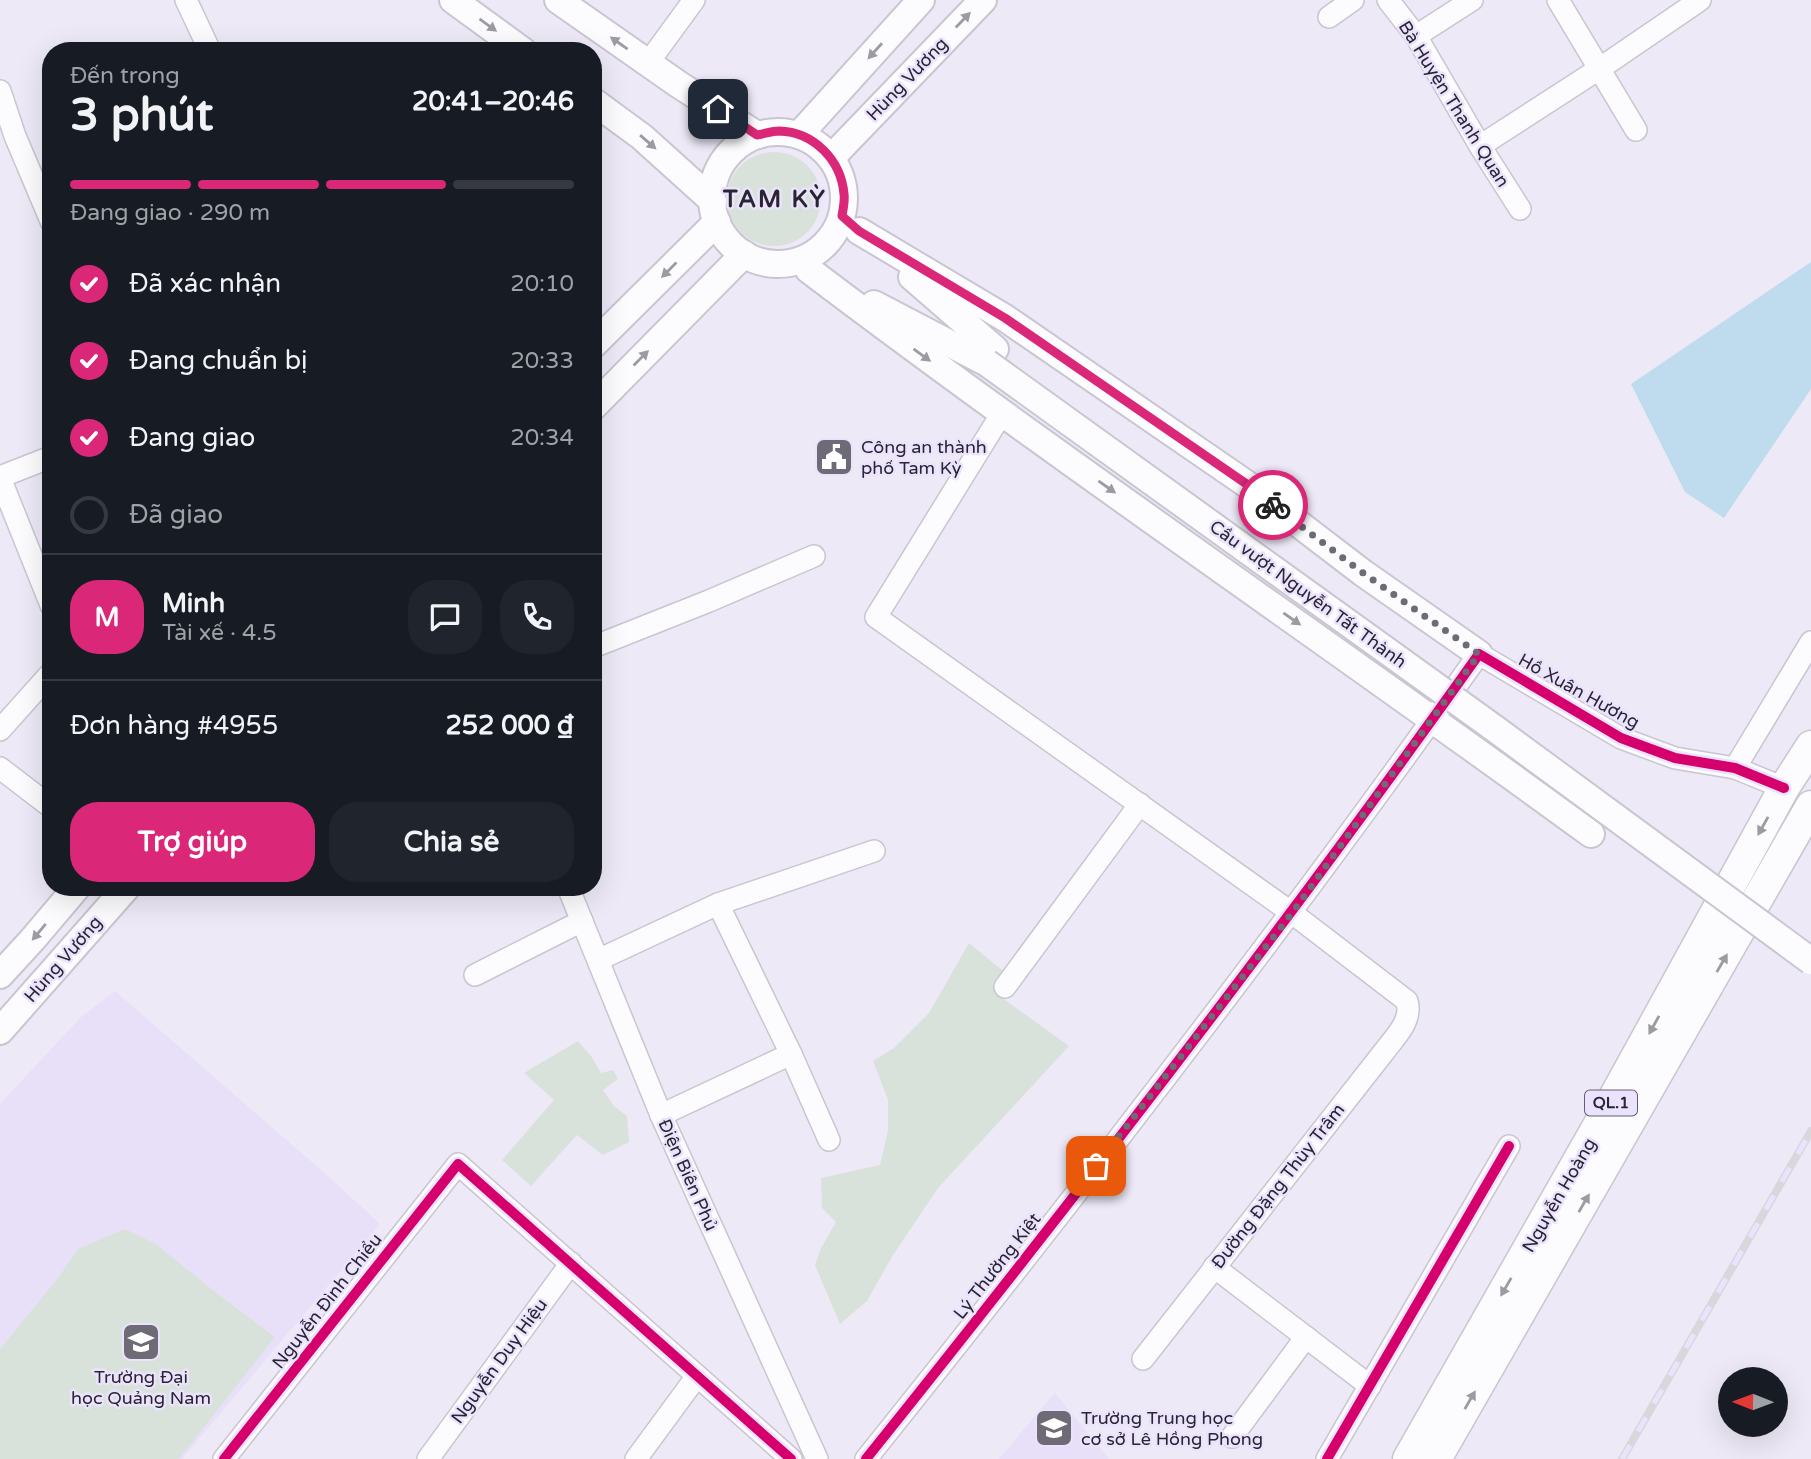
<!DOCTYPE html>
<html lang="vi">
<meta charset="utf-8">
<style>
:root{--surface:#171b24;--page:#20242c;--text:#f1f3f6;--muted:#9ea1a6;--line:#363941;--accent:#db2777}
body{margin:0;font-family:"Varela Round",sans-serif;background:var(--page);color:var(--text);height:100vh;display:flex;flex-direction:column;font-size:26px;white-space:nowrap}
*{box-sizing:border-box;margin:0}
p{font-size:23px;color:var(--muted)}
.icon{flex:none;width:38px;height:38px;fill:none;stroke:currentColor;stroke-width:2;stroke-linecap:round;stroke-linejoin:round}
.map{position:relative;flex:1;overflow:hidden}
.panel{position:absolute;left:42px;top:42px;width:560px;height:854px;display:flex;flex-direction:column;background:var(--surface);border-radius:28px;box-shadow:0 7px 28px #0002}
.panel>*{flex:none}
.needle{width:46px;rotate:271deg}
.fabs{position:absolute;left:1718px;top:1367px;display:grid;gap:14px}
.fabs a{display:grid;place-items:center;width:70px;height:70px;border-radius:50%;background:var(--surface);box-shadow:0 7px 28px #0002;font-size:35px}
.pin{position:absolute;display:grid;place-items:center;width:60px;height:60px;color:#fff;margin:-30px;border-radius:14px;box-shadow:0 4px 10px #0006}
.courier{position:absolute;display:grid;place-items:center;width:70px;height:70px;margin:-35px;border:5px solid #db2777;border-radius:50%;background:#fff;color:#222;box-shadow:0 2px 9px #0007}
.overview em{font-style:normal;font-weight:700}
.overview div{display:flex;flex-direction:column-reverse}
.overview{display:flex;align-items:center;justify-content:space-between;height:119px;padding:0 28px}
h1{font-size:46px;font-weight:700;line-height:52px}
.bar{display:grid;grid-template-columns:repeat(4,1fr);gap:10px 7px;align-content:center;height:84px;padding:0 28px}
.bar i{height:9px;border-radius:5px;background:var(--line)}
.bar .on{background:var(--accent)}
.bar p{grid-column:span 4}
.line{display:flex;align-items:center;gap:18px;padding:0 28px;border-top:2px solid var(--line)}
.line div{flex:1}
.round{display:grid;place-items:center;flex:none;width:74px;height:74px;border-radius:28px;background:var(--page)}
ol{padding:0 28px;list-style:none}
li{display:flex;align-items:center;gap:21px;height:77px}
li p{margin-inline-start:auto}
li .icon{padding:7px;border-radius:50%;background:var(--accent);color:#fff;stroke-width:4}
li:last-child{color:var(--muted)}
li i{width:38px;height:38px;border:4px solid var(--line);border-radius:50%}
.action{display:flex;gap:14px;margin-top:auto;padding:14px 28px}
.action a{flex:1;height:80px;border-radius:28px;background:var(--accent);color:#fff;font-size:28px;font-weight:700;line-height:80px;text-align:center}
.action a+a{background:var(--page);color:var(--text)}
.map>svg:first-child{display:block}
.built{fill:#e8e0f8}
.green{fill:#d9e2da}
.water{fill:#bfdcef}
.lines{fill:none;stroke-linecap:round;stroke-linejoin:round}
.minor-casing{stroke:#c9c5d1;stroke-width:24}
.major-casing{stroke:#c9c5d1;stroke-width:30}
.highway-casing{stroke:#c9c5d1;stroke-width:33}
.minor{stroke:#fcfcfe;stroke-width:21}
.major{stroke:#fcfcfe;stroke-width:26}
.highway{stroke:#fcfcfe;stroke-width:30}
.rail-casing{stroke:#d9d7db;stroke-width:8}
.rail{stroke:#ebe3fd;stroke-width:5;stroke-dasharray:16;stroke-linecap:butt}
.major-bridge-casing{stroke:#c9c5d1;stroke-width:30;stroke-linecap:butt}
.major-bridge{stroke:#fcfcfe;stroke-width:26}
.cycleway-casing{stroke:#ebe3fd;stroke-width:15}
.cycleway{stroke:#d6006c;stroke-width:10}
.oneway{fill:#9d9ba2}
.done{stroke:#6e6a76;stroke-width:7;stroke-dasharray:0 12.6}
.route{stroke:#db2777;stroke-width:9}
.labels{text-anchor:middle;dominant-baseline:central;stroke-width:5;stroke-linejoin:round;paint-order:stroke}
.shield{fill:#ebe3fd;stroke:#635e6e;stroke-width:2}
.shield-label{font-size:16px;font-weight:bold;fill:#292531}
.street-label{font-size:18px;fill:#292531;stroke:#ebe3fd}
.poi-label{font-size:18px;fill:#292531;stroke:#ebe3fd;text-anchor:start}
.district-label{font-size:24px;font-weight:bold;letter-spacing:2px;fill:#292531;stroke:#ebe3fd}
</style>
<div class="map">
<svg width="1811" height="1459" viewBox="0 0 1811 1459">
<rect width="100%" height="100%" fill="#ede9f7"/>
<g class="built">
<path d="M115 991 329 1177 380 1224 182 1459H0V1104L81 1017Z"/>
<path d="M1055 1393 1109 1459H999L1052 1396Z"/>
</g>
<g class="green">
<circle cx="774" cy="199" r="47"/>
<path d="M969 943 1007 974 997 994 1069 1046 938 1188 893 1255 867 1301 840 1324 815 1265 821 1248 836 1222 822 1208 821 1178 880 1165 888 1130V1100L873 1061 894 1048 929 1013Z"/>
<path d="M578 1041 591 1056 601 1073 613 1070 618 1079 603 1090 614 1106 627 1116 629 1142 603 1155 577 1135 531 1186 502 1160 554 1100 524 1073Z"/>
<path d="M125 1229 156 1244 214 1291 275 1337 179 1459H0V1349L58 1278 78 1249Z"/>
</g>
<path class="water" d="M1811 262V389L1724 518 1685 492 1631 384Z"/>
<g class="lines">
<defs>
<g id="minor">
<path d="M186 0 210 51"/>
<path d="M1388 0 1416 36 1480 146 1520 209"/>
<path d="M1558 0 1636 130"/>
<path d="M1329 17 1353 0"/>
<path d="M1416 36 1472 0"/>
<path d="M648 63 694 0"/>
<path d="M0 91 15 136 51 221"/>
<path d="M1480 146 1599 69 1700 0"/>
<path d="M1002 413 876 617 1292 913 1407 1001C1413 1021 1394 1038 1383 1053L1143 1359"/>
<path d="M0 477 51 457"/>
<path d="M0 478 51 605"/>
<path d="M593 647 709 601 814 556"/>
<path d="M0 730 51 673"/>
<path d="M0 768 51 807"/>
<path d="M1735 768 1811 642"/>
<path d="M568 887 661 1115 817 1459"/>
<path d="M718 904 791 1054 829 1140"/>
<path d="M598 960 718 904 874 851"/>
<path d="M475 975 582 921"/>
<path d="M1005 987 1140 804"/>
<path d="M661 1115 791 1054"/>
<path d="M1214 1267 1370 1386"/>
<path d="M1232 1437 1306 1337"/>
<path d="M224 1459 458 1164 791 1459"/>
<path d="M428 1459 571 1263"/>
<path d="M636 1459 697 1376"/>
<path d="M866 1459C1077 1196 1284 929 1479 654L1621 738 1675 758 1735 768 1784 788"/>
<path d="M1327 1459 1509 1146"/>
</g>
<g id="major">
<path d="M453 0 523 51"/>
<path d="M558 0 678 84 757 135"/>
<path d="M593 101 642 137 713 201"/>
<circle cx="778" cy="198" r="66"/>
<path d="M799 135 921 0"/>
<path d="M831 158 983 0"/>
<path d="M859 231 1005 318 1248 485 1363 573 1479 654"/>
<path d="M809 270C1065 464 1331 644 1591 834"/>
<path d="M912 277 995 349"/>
<path d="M874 304 987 363"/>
<path d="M593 345 717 222"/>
<path d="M593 407 744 254"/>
<path d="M0 975 33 939 77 887"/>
<path d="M0 1031 127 887"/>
</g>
<g id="highway">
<path d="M1408 1459 1607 1110 1784 788 1811 746"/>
<path d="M1436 1459 1811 806"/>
</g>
</defs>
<use href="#minor" class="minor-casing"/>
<use href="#major" class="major-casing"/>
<use href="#highway" class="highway-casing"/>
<use href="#minor" class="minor"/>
<use href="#major" class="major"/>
<use href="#highway" class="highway"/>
<defs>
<path id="rail" d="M1622 1459 1811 1131"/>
</defs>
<use href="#rail" class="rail-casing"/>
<use href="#rail" class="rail"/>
<defs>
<path id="major-bridge" d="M987 363 1494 728 1811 961"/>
</defs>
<use href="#major-bridge" class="major-bridge-casing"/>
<use href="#major-bridge" class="major-bridge"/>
<defs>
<g id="cycleway">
<path d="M224 1459 458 1164 791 1459"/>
<path d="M866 1459C1077 1196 1284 929 1479 654L1621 738 1675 758 1735 768 1784 788"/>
<path d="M1327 1459 1509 1146"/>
</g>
</defs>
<use href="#cycleway" class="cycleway-casing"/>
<use href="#cycleway" class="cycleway"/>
</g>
<defs><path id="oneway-solid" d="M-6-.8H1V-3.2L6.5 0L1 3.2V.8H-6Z" transform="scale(1.75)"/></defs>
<g class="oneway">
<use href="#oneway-solid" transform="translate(963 20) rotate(-46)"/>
<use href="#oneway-solid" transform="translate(488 25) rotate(36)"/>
<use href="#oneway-solid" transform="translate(619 43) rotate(-145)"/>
<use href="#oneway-solid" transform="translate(875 51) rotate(132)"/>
<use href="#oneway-solid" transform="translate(648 142) rotate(41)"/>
<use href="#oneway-solid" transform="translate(669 270) rotate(135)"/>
<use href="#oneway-solid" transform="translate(922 355) rotate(36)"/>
<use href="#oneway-solid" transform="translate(641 358) rotate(-45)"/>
<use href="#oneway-solid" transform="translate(1107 487) rotate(35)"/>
<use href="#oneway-solid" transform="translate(1292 619) rotate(35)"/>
<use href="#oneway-solid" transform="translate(1763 826) rotate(119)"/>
<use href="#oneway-solid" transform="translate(39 932) rotate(130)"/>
<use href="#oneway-solid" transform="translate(1722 963) rotate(-60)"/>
<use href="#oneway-solid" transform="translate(1654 1025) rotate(119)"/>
<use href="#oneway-solid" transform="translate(1584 1203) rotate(-60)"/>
<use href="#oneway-solid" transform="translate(1506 1287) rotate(120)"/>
<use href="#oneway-solid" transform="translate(1470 1400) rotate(-60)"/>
</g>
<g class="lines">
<path class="done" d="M1096 1166 1292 913 1479 654 1363 573 1273 505"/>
<path class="route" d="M718 109 757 135C764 134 772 131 779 131 814 132 841 160 844 194 845 201 843 209 842 216L859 231 1005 318 1248 485 1273 505"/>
</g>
<defs>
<symbol id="civic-square" viewBox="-11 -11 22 22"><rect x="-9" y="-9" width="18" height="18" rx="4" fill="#6e6a76" stroke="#ebe3fd"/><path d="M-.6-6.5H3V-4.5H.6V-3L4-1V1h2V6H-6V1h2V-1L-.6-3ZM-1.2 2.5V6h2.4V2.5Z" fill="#fff"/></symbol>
<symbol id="university-square" viewBox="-11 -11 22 22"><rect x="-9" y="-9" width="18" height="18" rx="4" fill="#6e6a76" stroke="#ebe3fd"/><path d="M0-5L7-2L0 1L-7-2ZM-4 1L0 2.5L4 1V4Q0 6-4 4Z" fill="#fff"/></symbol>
<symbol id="school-square" viewBox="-11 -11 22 22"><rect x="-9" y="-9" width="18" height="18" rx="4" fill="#6e6a76" stroke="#ebe3fd"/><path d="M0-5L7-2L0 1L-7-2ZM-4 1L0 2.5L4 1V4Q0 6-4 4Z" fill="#fff"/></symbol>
</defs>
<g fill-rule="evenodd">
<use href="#civic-square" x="812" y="435" width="44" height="44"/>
<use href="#university-square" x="119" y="1320" width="44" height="44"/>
<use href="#school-square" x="1032" y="1406" width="44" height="44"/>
</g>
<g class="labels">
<rect class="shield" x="1585" y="1090.5" width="52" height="25" rx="5"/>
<g class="shield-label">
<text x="1611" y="1103">QL.1</text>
</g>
<g class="street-label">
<text transform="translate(907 79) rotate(-46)">Hùng Vương</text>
<text transform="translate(1454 104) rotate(58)">Bà Huyện Thanh Quan</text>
<text transform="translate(1308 594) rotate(36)">Cầu vượt Nguyễn Tất Thành</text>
<text transform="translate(1579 691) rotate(29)">Hồ Xuân Hương</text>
<text transform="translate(63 959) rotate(-49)">Hùng Vương</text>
<text transform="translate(688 1175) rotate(66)">Điện Biên Phủ</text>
<text transform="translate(1278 1186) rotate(-52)">Đường Đặng Thùy Trâm</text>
<text transform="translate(1559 1195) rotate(-60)">Nguyễn Hoàng</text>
<text transform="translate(997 1266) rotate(-52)">Lý Thường Kiệt</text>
<text transform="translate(327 1301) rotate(-52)">Nguyễn Đình Chiểu</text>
<text transform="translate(499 1361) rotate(-54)">Nguyễn Duy Hiệu</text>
</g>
<g class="poi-label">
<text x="861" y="447">Công an thành<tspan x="861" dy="21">phố Tam Kỳ</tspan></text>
<text x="141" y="1377" text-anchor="middle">Trường Đại<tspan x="141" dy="21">học Quảng Nam</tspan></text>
<text x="1081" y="1418">Trường Trung học<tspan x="1081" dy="21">cơ sở Lê Hồng Phong</tspan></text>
</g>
<g class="district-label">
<text x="775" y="199">TAM KỲ</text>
</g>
</g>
</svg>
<div class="fabs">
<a><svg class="needle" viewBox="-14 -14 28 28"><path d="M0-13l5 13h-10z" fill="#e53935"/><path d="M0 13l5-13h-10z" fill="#9ea1a6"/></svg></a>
</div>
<div class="pin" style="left:1096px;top:1166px;background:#ea580c"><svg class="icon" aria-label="bag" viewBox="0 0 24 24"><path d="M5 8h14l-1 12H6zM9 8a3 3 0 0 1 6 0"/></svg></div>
<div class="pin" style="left:718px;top:109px;background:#1f2937"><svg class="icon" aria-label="home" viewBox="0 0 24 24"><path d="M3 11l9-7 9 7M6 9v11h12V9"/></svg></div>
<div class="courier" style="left:1273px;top:505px"><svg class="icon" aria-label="bike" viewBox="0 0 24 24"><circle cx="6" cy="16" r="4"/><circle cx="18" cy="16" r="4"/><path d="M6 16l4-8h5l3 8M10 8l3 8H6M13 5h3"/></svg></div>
<section class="panel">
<div class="overview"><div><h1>3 phút</h1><p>Đến trong</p></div><em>20:41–20:46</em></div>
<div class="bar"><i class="on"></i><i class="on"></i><i class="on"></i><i></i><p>Đang giao · 290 m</p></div>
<ol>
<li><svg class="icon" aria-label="check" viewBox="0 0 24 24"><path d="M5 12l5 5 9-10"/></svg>Đã xác nhận<p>20:10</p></li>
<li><svg class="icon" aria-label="check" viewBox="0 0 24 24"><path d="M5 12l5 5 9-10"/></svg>Đang chuẩn bị<p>20:33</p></li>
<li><svg class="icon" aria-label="check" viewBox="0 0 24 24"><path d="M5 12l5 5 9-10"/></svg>Đang giao<p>20:34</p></li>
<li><i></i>Đã giao</li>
</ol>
<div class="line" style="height:126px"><b class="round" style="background:var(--accent);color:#fff">M</b><div><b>Minh</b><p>Tài xế · 4.5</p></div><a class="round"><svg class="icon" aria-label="chat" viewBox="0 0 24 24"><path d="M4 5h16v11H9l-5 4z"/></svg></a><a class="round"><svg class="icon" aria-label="phone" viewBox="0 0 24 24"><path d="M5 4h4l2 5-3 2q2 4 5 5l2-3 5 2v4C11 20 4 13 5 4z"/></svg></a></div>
<div class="line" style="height:91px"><div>Đơn hàng #4955</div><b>252 000 ₫</b></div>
<div class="action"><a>Trợ giúp</a><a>Chia sẻ</a></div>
</section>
</div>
